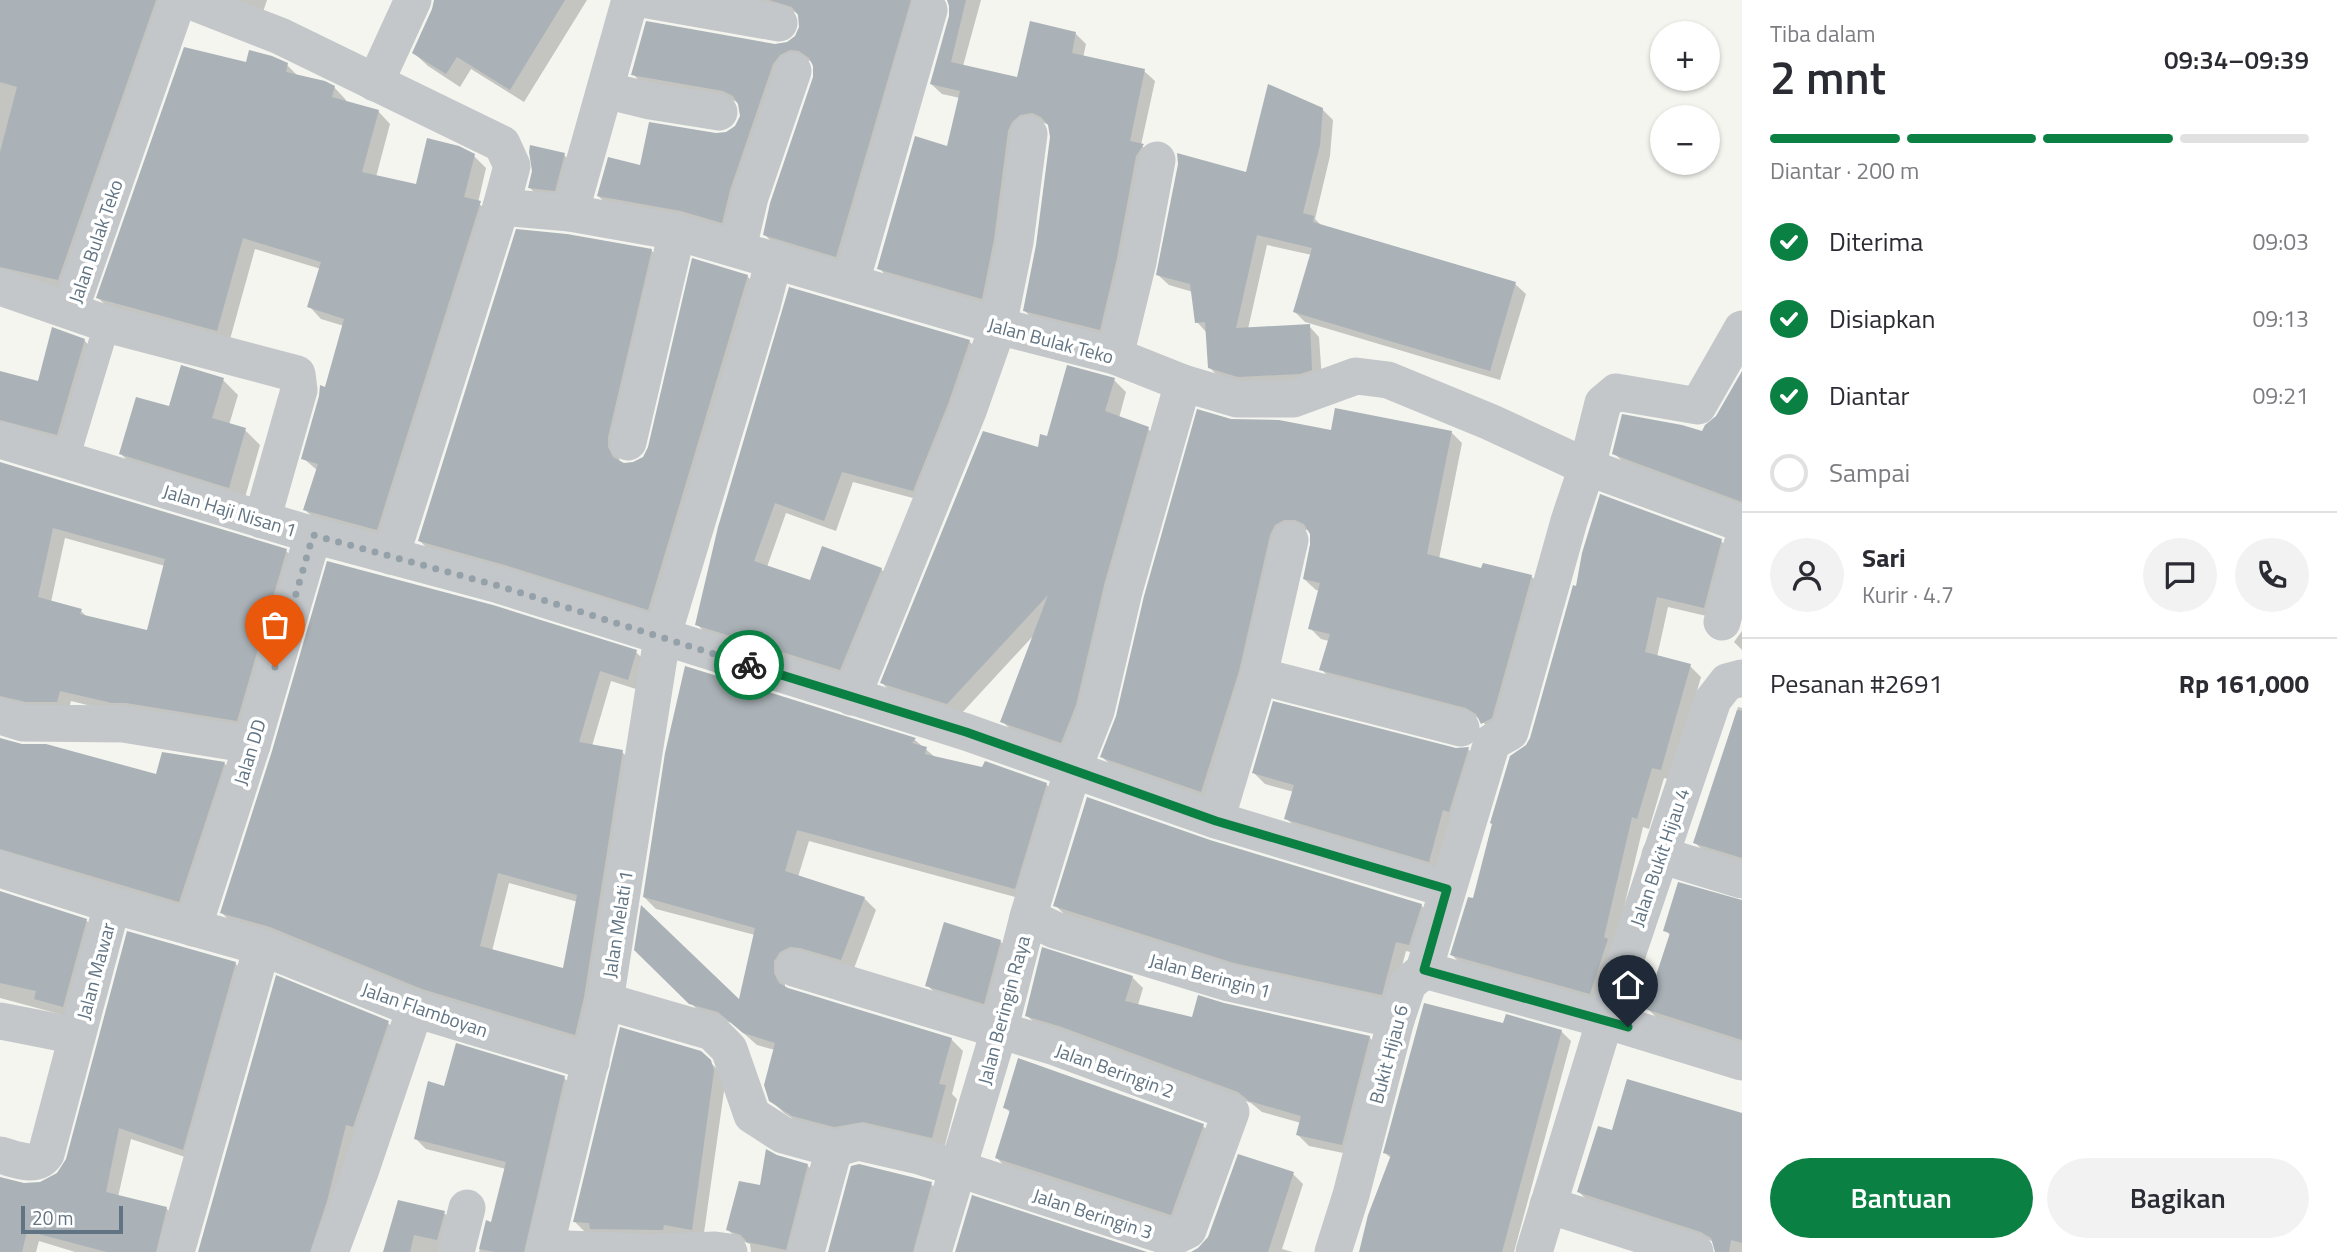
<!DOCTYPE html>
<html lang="id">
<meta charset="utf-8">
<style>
:root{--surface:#fff;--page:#f2f2f3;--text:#2b2b33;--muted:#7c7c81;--line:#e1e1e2;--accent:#0b8043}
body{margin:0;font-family:"Titillium Web",sans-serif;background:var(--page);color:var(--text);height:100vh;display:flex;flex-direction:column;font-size:26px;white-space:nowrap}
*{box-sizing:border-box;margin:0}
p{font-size:23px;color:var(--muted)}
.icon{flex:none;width:38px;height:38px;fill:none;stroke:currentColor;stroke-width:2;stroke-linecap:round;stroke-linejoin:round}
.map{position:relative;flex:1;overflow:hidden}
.drawer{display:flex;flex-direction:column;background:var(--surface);width:595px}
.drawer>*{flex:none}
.controls{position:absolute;left:1650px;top:21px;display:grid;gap:14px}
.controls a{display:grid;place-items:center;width:70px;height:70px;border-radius:50%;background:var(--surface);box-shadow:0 2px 5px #0004;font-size:35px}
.scale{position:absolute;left:21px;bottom:18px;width:102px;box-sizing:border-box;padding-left:7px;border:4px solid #617483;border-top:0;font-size:19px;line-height:24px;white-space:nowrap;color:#617483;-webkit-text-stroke:5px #fff;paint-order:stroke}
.pin{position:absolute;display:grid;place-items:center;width:60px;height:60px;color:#fff;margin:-72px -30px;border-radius:50% 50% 50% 0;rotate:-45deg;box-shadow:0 0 7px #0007}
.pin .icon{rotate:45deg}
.courier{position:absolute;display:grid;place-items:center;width:70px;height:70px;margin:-35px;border:5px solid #0b8043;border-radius:50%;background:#fff;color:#222;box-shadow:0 2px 9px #0007}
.overview em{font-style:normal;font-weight:600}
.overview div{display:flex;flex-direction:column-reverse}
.overview{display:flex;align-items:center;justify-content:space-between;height:119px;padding:0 28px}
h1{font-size:46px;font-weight:600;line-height:52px}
.bar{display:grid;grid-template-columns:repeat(4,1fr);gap:10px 7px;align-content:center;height:84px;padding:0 28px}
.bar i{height:9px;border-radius:5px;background:var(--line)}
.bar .on{background:var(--accent)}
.bar p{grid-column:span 4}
.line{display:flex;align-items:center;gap:18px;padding:0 28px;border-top:2px solid var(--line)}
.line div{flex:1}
.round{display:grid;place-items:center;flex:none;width:74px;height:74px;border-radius:37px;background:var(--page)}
ol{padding:0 28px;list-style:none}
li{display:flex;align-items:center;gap:21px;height:77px}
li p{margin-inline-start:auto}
li .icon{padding:7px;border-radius:50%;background:var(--accent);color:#fff;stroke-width:4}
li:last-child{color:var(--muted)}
li i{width:38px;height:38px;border:4px solid var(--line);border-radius:50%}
.primary-button{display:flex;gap:14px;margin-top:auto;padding:14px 28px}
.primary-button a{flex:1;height:80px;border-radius:42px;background:var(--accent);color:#fff;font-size:28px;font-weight:600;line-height:80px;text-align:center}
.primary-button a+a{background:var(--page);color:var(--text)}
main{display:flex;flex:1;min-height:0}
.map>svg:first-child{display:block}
.shadow{fill:#0003;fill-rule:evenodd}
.building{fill:#aab2b7;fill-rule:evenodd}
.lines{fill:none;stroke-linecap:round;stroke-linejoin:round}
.pedestrian{stroke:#c3c7ca;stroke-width:26}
.minor{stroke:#c3c7ca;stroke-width:37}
.done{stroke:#95a1a9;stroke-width:7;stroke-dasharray:0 12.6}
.route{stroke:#0b8043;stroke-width:9}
.labels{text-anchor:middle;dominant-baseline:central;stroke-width:7;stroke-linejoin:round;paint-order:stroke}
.street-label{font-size:19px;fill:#617483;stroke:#fff}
</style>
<main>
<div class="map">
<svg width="1742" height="1252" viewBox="0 0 1742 1252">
<rect width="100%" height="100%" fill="#f5f5f0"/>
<g class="shadow">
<path d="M0 0H174L70 292 0 275Z"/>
<path d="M230 0H267L263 12Z"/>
<path d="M435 0H587L524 102 471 69 460 87 428 66 414 53 434 9Z"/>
<path d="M725 0H934L847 266 775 245 765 235 815 77V66L811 61 801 60 732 233 609 206 598 196 642 167 716 135 726 133 736 127 741 116 740 104 735 101 643 85 633 74 787 44 797 37 801 28 800 15 795 12Z"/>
<path d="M947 0H981L963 66 1019 79 1076 34 1086 44 1083 58 1144 71 1155 81 1141 145 1153 156 1110 340 1035 321 1024 310 1038 245 1052 137 1050 125 1044 123 1031 125 992 309 889 279 879 268 949 148 960 98 942 94 931 84 951 15 949 1Z"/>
<path d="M247 64 287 65 299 77 334 87 346 100V103L378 111 390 124 376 177 417 186 474 156 486 168 478 203 492 215 389 542 318 522 305 510 318 471 303 458 344 326 321 319 309 306 321 269 255 249 229 343 111 310 98 298Z"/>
<path d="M1322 109 1333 120 1330 156 1315 219 1322 226 1515 284 1526 294 1500 380 1305 322 1295 312 1312 255 1267 245 1248 329 1309 326 1319 337 1322 380 1250 387 1220 378 1210 368 1207 333 1197 322 1193 292 1169 285 1158 275 1247 174Z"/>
<path d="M564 155 574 165 564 200 540 198 530 188Z"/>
<path d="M651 250 662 262 618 449 620 463 634 464 644 458 747 276 759 288 660 620 431 552 420 541Z"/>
<path d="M84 340 95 352 68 446 0 434V372L39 382Z"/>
<path d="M969 341 981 353 924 501 853 482 836 531 786 513 767 567 811 582 881 569 892 581 852 681 708 636 697 624 719 527Z"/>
<path d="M1742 375V507L1625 464 1614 453 1703 433 1718 418Z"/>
<path d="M223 380 238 395 229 425 245 430 260 445 244 501 136 469 121 454 171 408Z"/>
<path d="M1114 380 1126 392 1119 418 1148 429 1160 441 1073 754 1014 733 1002 721 1034 635 960 715 894 695 882 683 1039 449 1048 438Z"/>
<path d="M1231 421 1332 432H1451L1462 443 1439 559 1483 571 1531 576 1542 587 1494 734 1479 718 1332 680 1321 669 1329 641 1321 639 1310 628 1320 591 1316 590 1304 579 1312 534 1308 530 1295 531 1212 802 1114 768 1102 757Z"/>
<path d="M0 464 286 551 298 562 248 732 124 714 71 701 68 713 0 710ZM65 538 165 566 148 632 88 618 81 611 51 602Z"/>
<path d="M1721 541 1732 552 1715 618 1668 607 1657 657 1690 666 1701 677 1672 780 1664 778 1649 829 1643 827 1601 1004 1463 966 1452 955 1475 901 1532 738 1574 587Z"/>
<path d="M1742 631V650L1734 642Z"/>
<path d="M636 652 647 663 639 690 611 681 592 746 622 752 633 763 586 1045 435 1000 233 924 222 913 274 752ZM509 883 578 902 564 970 492 951Z"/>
<path d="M687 668 915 740 936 758 1046 784 1058 796 1026 900 809 841 798 877 864 898 876 910 853 971 785 974V987L787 990 951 1039 963 1051 952 1094 957 1099 944 1149 847 1138 805 1127 784 1113 771 1100 775 1050 757 1045 732 1023 703 1015 636 950 740 1003 755 935 656 909 644 897Z"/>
<path d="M1738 707 1742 708V865L1706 853 1695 843Z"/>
<path d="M0 740 157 776 224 763 235 775 191 912 0 863Z"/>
<path d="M1468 749 1479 760 1439 872 1297 829 1286 818 1294 792 1265 784 1254 773Z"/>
<path d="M1209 842 1421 905 1431 915 1419 954 1406 951 1392 1004 1246 972 1065 915 1055 905Z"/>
<path d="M0 893 86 920 97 932 74 1018 0 998Z"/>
<path d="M1742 902V1046L1658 1019 1647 1008 1671 936 1665 930Z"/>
<path d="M1000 941 1010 951 994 1012 937 995 927 985Z"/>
<path d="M235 963 247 975 194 1160 131 1139 118 1197 166 1208 178 1220 169 1252H75L39 1241 36 1252H0V1179L21 1184H35L52 1179Z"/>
<path d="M1132 977 1143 988 1138 1005 1193 1019 1369 1037 1380 1048 1353 1155 1309 1146 1298 1135 1301 1123 1262 1112 1251 1103 1072 1037 1038 1026 1026 1015Z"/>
<path d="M388 1023 398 1033 321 1252H200Z"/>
<path d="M1504 1025 1561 1031 1571 1041 1514 1252H1361L1392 1159 1385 1153Z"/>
<path d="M700 1052 722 1074 725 1084 703 1240 586 1233 575 1222Z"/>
<path d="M564 1078 575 1088 535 1252H479L487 1222 492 1224 506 1169 426 1149 415 1138 446 1088Z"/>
<path d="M1005 1108 1203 1126 1213 1136 1180 1224 1006 1168 997 1158 1011 1113Z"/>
<path d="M1742 1115V1252H1717L1715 1242 1589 1202 1579 1192 1613 1132Z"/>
<path d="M776 1157 807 1165 818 1176 797 1252H751L750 1244 739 1240 728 1230 762 1187Z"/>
<path d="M1293 1174 1303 1184 1282 1249 1293 1252H1195Z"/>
<path d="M931 1184 941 1194 924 1252H829Z"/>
<path d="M444 1213 454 1223 447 1252H385Z"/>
</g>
<g class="building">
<path d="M0 0H156L58 280 0 267V152L17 87 0 82Z"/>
<path d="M434 0H565L510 90 457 57 446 74 412 53 432 9Z"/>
<path d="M769 0H911L836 257 763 235 770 203 813 77V66L809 58 799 51 790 50 780 55 773 64 730 190 722 223 681 211 597 196 608 157 640 165 649 122 716 133 726 132 735 126 740 116 738 104 733 96 723 91 631 75 646 21 775 44 787 42 795 36 799 27 798 15 792 7Z"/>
<path d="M947 0H966L951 62 1017 77 1030 21 1076 32 1072 53 1145 69 1130 141 1144 144 1136 156 1117 258 1100 330 1023 311 1036 245 1050 137 1048 125 1041 117 1032 113 1020 115 1012 122 1008 131 994 239 982 299 877 269 915 136 947 146 960 91 930 84 949 16V6Z"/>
<path d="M184 47 246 62 249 50 272 56 288 63 286 72 325 81 335 86 332 97 379 110 362 172 416 184 427 138 459 146 475 154 464 197 481 201 377 530 303 510 318 464 301 459 319 396 320 385 325 387 344 319 307 307 321 262 243 238 217 331 96 298Z"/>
<path d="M1268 84 1323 108 1320 145 1303 213 1314 216 1313 222 1516 282 1490 371 1293 312 1312 248 1257 235 1236 328 1310 324 1312 370 1300 374 1238 377 1208 368 1205 322 1195 323 1190 284 1156 275 1178 164 1177 153 1246 172Z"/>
<path d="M530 145 565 153 555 191 528 188 532 171 529 152Z"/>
<path d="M516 229 567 234 652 249 608 437V447L613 457 624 463 633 462 643 457 648 447 692 258 748 275 648 610 505 565 418 541Z"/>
<path d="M789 287 970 340 948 404 913 491 842 472 824 521 775 503 754 561 810 580 822 546 882 568 840 670 695 625 718 527Z"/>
<path d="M52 327 85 339 57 435 0 420V371L38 381Z"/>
<path d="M181 365 224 378 212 418 246 428 229 488 119 454 136 397 169 406Z"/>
<path d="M1067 365 1115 378 1105 411 1149 427 1104 585 1076 705 1061 743 1000 722 1048 595 947 704 880 683 983 431 1038 447 1040 434 1047 436Z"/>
<path d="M1742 371V502L1612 454 1622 414 1682 425 1702 431 1705 425 1716 416Z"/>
<path d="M1335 408 1452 431 1427 554 1481 568 1483 563 1532 575 1492 718 1481 724 1476 714 1466 708 1319 670 1330 634 1308 629 1320 583 1303 579 1310 545V534L1304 524 1295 520H1284L1275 525 1270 535 1239 671 1201 792 1100 757 1116 716 1144 596 1197 409 1231 419 1279 420 1331 430Z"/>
<path d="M0 462 287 549 237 721 126 703H112L60 691 57 702H26L0 696ZM53 528 165 559 147 630 80 614 82 609 38 597Z"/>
<path d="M1600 494 1722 539 1704 608 1657 597 1645 652 1691 664 1661 770 1652 768 1637 819 1632 817 1604 937 1608 939 1590 994 1450 955 1468 897 1473 898 1492 824 1490 823 1510 756 1526 745 1530 738 1573 585 1576 586 1582 553Z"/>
<path d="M327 561 493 605 637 650 628 680 600 671 579 742 623 750 584 997 575 1035 422 989 270 927 220 913 272 751ZM498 873 577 895 563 968 480 946Z"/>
<path d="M685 666 916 738 912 743 927 747 925 754 982 767 985 761 1047 783 1015 889 797 830 785 871 865 897 841 960 800 948 790 947 780 952 774 961V973L779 983 788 988 952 1038 939 1084 946 1085 932 1138 863 1122 834 1127 792 1116 769 1101 764 1085 775 1043 743 1033 718 1012 689 1004 634 950 641 905 739 999 755 928 643 897 665 753Z"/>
<path d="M1273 701 1456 748 1469 747 1449 812 1443 810 1429 862 1284 819 1294 785 1252 773Z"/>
<path d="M1737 710 1742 711V858L1693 843Z"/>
<path d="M0 738 22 744H46L156 774 162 752 225 762 179 902 0 849Z"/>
<path d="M1087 797 1210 840 1422 904 1409 945 1396 942 1382 995 1234 963 1053 906Z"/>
<path d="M1678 882 1742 900V1040L1645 1009 1670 933 1663 931Z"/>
<path d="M0 891 87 919 63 1007 34 999 36 991 0 983Z"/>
<path d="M944 922 1001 940 984 1004 925 986Z"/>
<path d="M127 931 236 962 183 1150 119 1128 106 1192 167 1207 156 1252H107L27 1231 22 1252H0V1177L24 1183 40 1182 57 1173 66 1159Z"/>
<path d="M1042 947 1133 976 1125 1001 1192 1017 1198 995 1224 1003 1370 1036 1342 1145 1296 1135 1301 1116 1249 1101 1238 1092 1059 1026 1025 1016Z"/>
<path d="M276 975 389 1021 353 1127 346 1125 327 1201 310 1252H198Z"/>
<path d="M1424 1003 1503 1023 1506 1014 1562 1030 1502 1252H1359L1368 1215 1391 1155 1383 1153Z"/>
<path d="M620 1027 701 1051 711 1060 714 1071 692 1230 664 1225 663 1230 590 1229 589 1223 573 1222Z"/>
<path d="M456 1043 565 1076 524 1252H495L479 1249 486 1220 491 1222 506 1162 414 1139 428 1081 444 1086Z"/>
<path d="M1018 1058 1204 1124 1171 1215 995 1158 1010 1110 1003 1108Z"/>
<path d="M1627 1079 1742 1113V1243L1731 1240 1729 1252H1715L1711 1238 1701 1232 1577 1192 1598 1126 1612 1130Z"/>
<path d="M766 1149 777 1155 808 1164 786 1250 747 1242 741 1235 726 1230 739 1181 760 1185Z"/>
<path d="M1238 1154 1294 1172 1268 1252H1191L1198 1248 1208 1237Z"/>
<path d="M859 1164 932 1182 913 1252H828L851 1166Z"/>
<path d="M972 1195 1147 1252H955Z"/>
<path d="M398 1200 445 1211 437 1240 414 1235 410 1252H383Z"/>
</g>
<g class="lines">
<path class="pedestrian" d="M66 460 107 324"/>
<g class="minor">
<path d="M188 0 280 36 502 144 512 166 501 207 570 213 677 232 998 326 1115 356 1183 383 1237 399H1293L1356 376 1388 380 1490 422 1587 467 1742 524"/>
<path d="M648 0 779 23"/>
<path d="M375 83 413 0"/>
<path d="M605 90 650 101 719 112"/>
<path d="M570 213 630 0"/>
<path d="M738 248 750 197 793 71"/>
<path d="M851 282 929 10"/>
<path d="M0 287 107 324 297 374 299 390 262 520"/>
<path d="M70 310 178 0"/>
<path d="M1115 356 1138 262 1157 160"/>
<path d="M0 440 313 535 499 585 966 732 1216 820 1446 889"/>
<path d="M628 442 677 232"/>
<path d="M391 556 501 207"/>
<path d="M1722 622 1742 545"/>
<path d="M1259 676 1290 540"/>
<path d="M852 697 968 411 998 326 1015 242 1029 134"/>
<path d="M0 716 23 723 123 724 252 745"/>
<path d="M1216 820 1259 676 1461 728"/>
<path d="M1660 855 1742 880"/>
<path d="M0 869 112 905 262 947 415 1009 591 1062"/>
<path d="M1028 917 1055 930 1229 983 1396 1020"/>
<path d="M193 928 252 745 313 535"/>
<path d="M1424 970 1605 1020 1742 1062"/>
<path d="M605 1001 712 1032 729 1049 752 1115 783 1135 834 1149 858 1142 919 1156 1172 1238 1188 1230 1231 1112 1052 1046 794 968"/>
<path d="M0 1021 77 1036"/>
<path d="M0 1155C15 1159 36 1169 46 1154L112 905"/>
<path d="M1548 1205 1695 1252"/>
<path d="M546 1243 567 1249 644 1252"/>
<path d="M176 1252 262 947"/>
<path d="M330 1252 360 1172 415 1009"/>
<path d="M456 1252 467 1208"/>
<path d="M544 1252 605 1001 662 638 762 306 774 259"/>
<path d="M658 1252 715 1250 729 1252"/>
<path d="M806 1252 834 1149"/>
<path d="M933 1252 999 1031 1028 917 1073 769 1096 711 1124 591 1183 383"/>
<path d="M1333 1252 1351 1195 1396 1020 1408 984 1424 970 1492 742 1510 732 1569 521 1587 467 1603 403 1616 392 1698 406 1742 329"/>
<path d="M1534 1252 1605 1020 1713 700 1727 682 1742 678"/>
</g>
</g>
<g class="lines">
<path class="done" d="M275 667 313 535 499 586 749 665"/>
<path class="route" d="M749 665 966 732 1216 821 1447 889 1424 970 1628 1027"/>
</g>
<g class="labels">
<g class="street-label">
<text transform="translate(95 241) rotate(-71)">Jalan Bulak Teko</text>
<text transform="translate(1051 340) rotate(15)">Jalan Bulak Teko</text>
<text transform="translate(230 510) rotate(17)">Jalan Haji Nisan 1</text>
<text transform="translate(249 752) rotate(-73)">Jalan DD</text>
<text transform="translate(1659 857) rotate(-71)">Jalan Bukit Hijau 4</text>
<text transform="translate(617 924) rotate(-81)">Jalan Melati 1</text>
<text transform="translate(95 971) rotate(-75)">Jalan Mawar</text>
<text transform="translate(1210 975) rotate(15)">Jalan Beringin 1</text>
<text transform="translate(425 1009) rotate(19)">Jalan Flamboyan</text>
<text transform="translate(1003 1010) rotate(-75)">Jalan Beringin Raya</text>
<text transform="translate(1388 1054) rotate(-75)">Bukit Hijau 6</text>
<text transform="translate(1115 1070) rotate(20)">Jalan Beringin 2</text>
<text transform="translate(1093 1213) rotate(18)">Jalan Beringin 3</text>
</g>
</g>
</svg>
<div class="controls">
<a>+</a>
<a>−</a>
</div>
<div class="scale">20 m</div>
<div class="pin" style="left:275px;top:667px;background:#ea580c"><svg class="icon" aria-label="bag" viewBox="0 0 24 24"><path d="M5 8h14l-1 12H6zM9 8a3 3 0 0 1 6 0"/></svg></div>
<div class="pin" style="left:1628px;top:1027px;background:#1f2937"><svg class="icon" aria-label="home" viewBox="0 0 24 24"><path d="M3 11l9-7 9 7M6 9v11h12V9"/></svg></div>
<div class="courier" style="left:749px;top:665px"><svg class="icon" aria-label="bike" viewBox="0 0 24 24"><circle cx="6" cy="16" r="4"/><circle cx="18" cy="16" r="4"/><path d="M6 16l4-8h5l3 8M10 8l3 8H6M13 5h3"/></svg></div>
</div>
<section class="drawer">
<div class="overview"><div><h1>2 mnt</h1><p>Tiba dalam</p></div><em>09:34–09:39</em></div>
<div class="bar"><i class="on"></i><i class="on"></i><i class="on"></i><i></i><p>Diantar · 200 m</p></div>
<ol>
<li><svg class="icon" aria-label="check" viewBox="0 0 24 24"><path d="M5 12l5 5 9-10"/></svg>Diterima<p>09:03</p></li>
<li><svg class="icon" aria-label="check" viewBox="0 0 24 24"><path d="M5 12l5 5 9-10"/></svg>Disiapkan<p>09:13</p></li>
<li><svg class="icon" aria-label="check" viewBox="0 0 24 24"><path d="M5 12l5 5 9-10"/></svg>Diantar<p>09:21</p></li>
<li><i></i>Sampai</li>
</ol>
<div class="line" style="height:126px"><a class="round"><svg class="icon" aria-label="person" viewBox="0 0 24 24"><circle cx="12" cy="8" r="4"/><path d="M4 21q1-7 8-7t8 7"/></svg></a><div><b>Sari</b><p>Kurir · 4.7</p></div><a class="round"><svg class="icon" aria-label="chat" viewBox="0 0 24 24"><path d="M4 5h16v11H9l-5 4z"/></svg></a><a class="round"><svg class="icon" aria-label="phone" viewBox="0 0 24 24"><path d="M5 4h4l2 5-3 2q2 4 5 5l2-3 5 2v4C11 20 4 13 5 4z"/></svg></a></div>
<div class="line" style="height:91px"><div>Pesanan #2691</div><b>Rp 161,000</b></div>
<div class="primary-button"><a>Bantuan</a><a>Bagikan</a></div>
</section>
</main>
